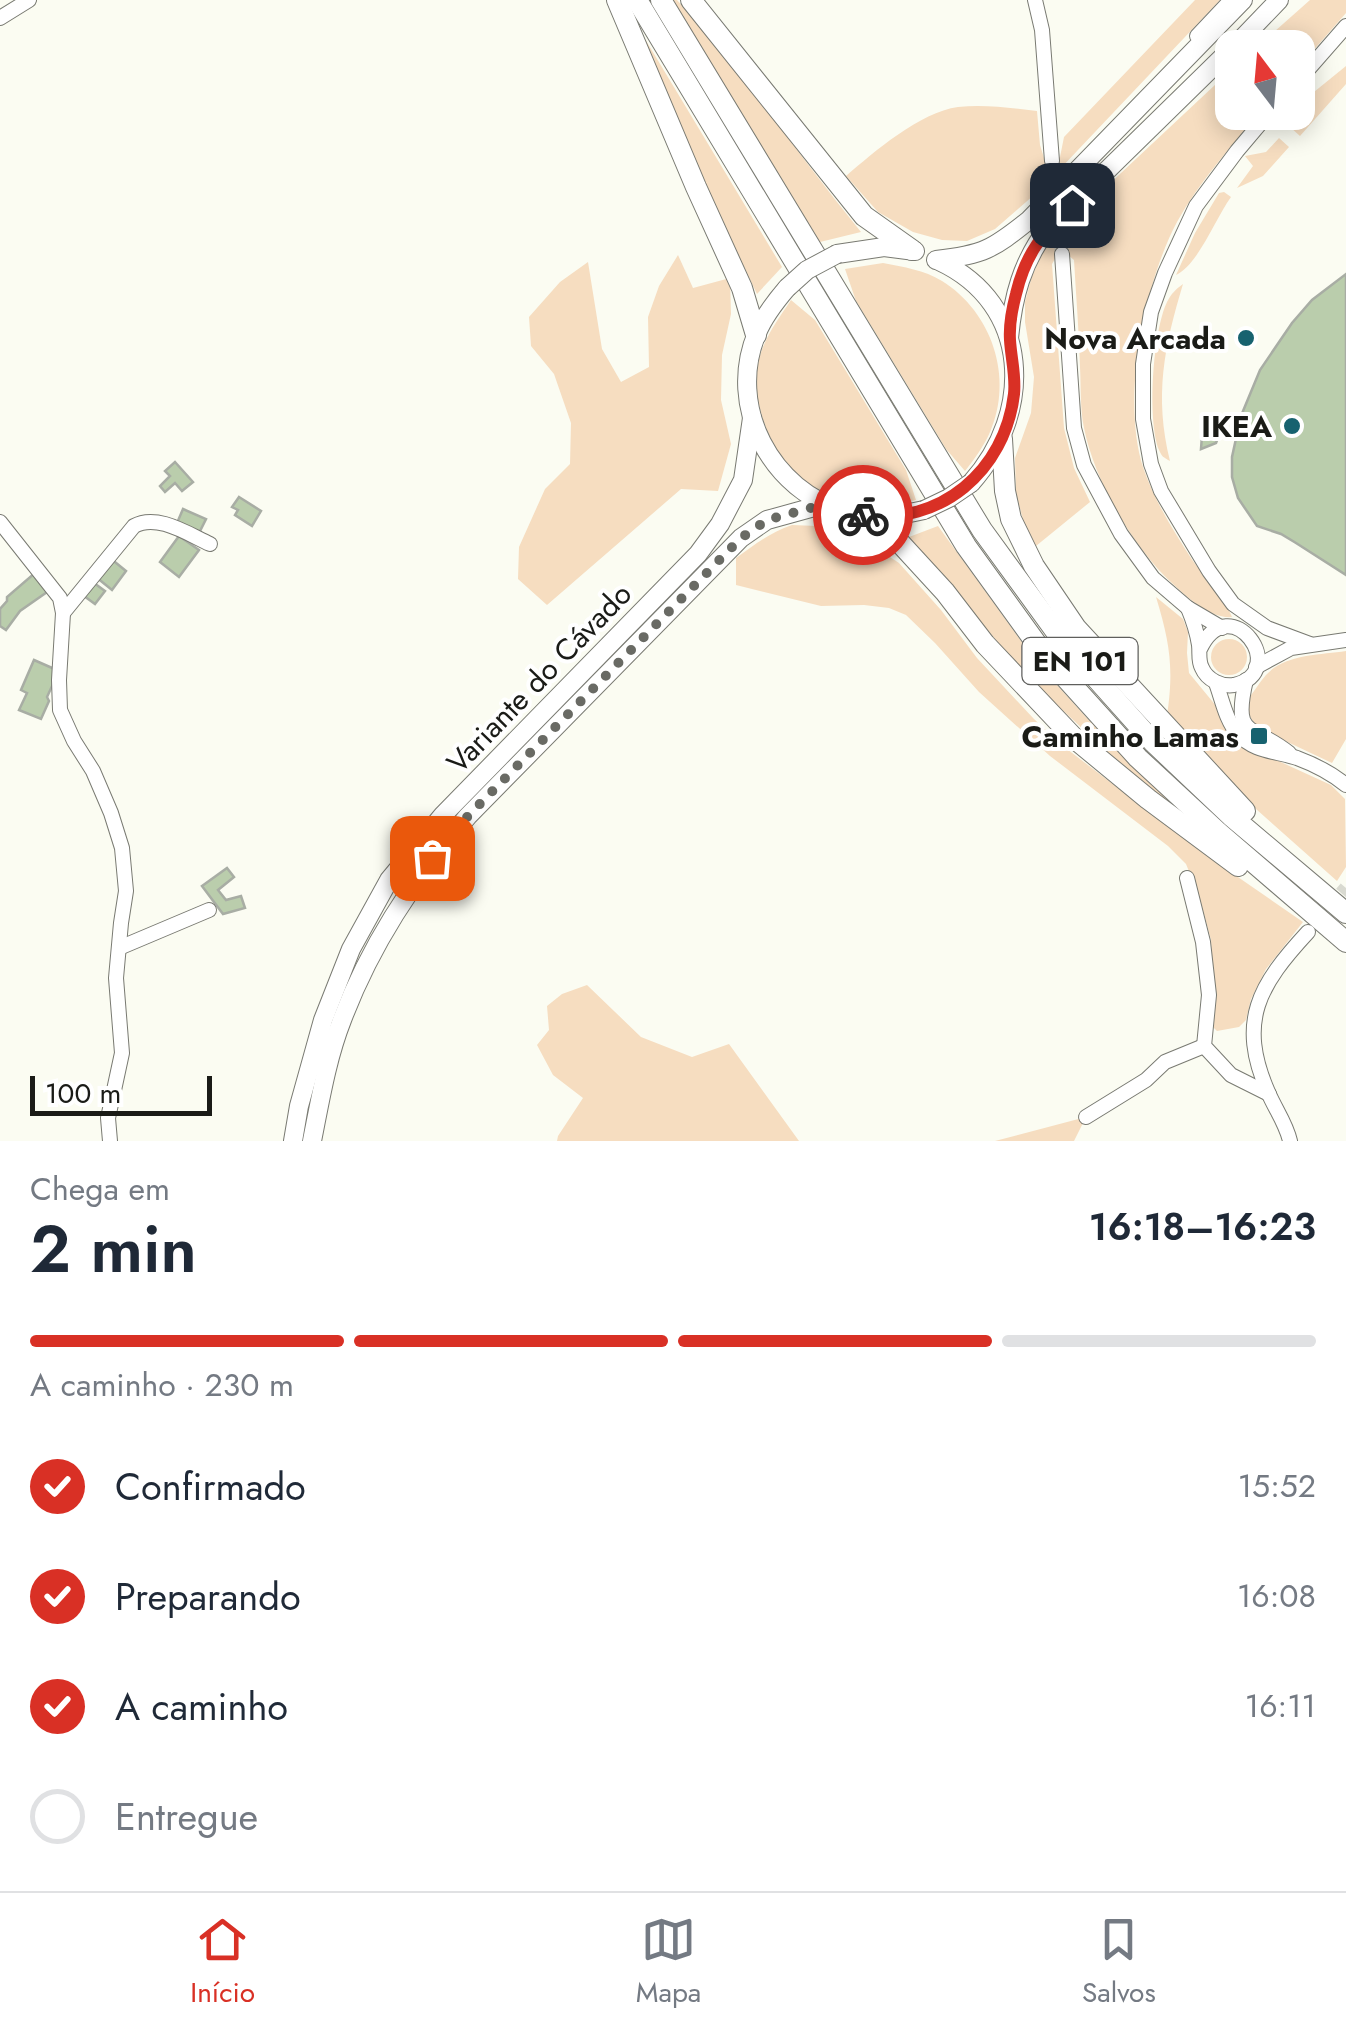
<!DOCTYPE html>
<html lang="pt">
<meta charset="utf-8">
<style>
:root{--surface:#fff;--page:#f2f2f3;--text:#1f2937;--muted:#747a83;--line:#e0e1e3;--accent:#d93025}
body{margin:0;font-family:Jost,sans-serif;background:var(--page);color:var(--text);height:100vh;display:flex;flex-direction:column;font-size:38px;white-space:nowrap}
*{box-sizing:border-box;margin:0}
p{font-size:32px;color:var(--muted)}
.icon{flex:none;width:55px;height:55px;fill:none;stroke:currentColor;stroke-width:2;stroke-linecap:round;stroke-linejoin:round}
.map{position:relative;height:1141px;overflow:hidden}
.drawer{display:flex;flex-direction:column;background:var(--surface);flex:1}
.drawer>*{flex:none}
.needle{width:65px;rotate:344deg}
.buttons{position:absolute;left:1215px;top:30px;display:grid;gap:20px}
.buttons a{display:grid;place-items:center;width:100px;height:100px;border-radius:20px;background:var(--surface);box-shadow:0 5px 25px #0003;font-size:50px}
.scale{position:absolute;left:30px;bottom:25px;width:182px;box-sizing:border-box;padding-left:10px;border:5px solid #1a1b17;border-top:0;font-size:28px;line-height:35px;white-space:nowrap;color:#1a1b17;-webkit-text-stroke:8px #fff;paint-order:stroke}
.pin{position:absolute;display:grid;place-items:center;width:85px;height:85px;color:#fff;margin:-42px;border-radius:20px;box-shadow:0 5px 15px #0006}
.courier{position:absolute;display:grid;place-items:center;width:100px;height:100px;margin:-50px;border:8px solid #d93025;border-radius:50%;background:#fff;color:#222;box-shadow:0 2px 12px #0007}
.headline em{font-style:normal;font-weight:600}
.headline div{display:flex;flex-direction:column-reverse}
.headline{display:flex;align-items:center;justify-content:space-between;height:170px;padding:0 30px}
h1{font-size:65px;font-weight:600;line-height:75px}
.bar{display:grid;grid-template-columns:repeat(4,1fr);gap:15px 10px;align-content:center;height:120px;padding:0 30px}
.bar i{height:12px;border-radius:8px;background:var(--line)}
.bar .current{background:var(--accent)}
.bar p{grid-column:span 4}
ol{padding:0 30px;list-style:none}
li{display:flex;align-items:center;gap:30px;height:110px}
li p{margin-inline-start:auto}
li .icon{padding:10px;border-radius:50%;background:var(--accent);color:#fff;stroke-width:4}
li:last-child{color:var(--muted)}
li i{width:55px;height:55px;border:5px solid var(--line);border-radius:50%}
.tab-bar{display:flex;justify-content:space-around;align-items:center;height:140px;border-top:2px solid var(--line);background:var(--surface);font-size:28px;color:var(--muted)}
.tab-bar a{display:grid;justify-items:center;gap:5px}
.tab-bar .current{color:var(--accent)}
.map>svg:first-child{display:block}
.green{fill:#f6ddc0}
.building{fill:#bacdac;stroke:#a8ada4;stroke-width:2.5}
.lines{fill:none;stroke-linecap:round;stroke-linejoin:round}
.minor-tunnel{stroke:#d9dad1;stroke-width:14;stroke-dasharray:14 7;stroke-linecap:butt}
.minor-casing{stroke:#797a72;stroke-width:16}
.major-casing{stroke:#797a72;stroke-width:20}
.highway-casing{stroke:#797a72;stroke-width:22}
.minor{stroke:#fff;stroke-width:14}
.major{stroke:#fff;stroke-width:18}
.highway{stroke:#fff;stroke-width:20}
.major-bridge-casing{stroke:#797a72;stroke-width:20;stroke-linecap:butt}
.major-bridge{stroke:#fff;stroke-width:18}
.done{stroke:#696a64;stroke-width:10;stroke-dasharray:0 18}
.route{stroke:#d93025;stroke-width:12}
.poi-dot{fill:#17626f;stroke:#fff;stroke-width:4}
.labels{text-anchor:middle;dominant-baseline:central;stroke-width:8;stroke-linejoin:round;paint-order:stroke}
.shield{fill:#fff;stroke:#5f5f5d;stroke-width:2.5}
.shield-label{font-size:28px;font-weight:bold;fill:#1a1b17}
.poi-label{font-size:30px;font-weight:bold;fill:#1a1b17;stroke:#fff;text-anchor:end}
.street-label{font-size:30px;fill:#1a1b17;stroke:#fff}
</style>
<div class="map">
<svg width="1346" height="1141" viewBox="0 0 1346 1141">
<rect width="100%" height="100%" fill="#fbfcf2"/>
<g class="green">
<path d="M672 0H677C743 73 799 156 861 232L820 242Z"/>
<path d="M1195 0H1220L1042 188 995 229 967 241 942 240 913 232 878 212 846 176C874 152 920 112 958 107 984 104 1011 108 1037 111L1040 145 1044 158 1052 161 1060 157 1064 137Z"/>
<path d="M1310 0H1346V13L1298 68V48L1257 47Z"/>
<path d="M627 9 782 267 757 294 696 168Z"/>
<path d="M1346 66V84L1300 136 1290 127 1305 113 1308 100 1314 92Z"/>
<path d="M1232 69V112L1259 113C1230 148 1199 182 1177 222 1144 284 1121 399 1143 467 1154 500 1174 532 1193 561 1207 580 1223 595 1232 617 1211 619 1189 599 1174 585 1133 548 1095 482 1084 428 1080 409 1081 387 1080 367 1079 331 1076 296 1074 260L1068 255 1056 257 1052 264 1064 428 1074 468 1090 502 1036 546 1024 523 1016 494 1015 458 1031 413 1034 377 1025 322V302L1032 276 1045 248 1074 217Z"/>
<path d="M1279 138 1289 147 1263 176 1237 188 1253 166 1245 156 1266 152Z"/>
<path d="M1224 192 1231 197C1215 219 1198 265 1176 275L1195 233 1219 193Z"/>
<path d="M678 255 693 288 730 278 731 314 722 355 721 400 731 444 718 491 681 489 547 605 518 579 519 547 545 489 570 464 571 423 554 374 531 346 529 317 560 282 588 262 602 349 621 382 649 367 648 317 659 286Z"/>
<path d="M883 263C904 267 924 270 942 281 992 312 1014 378 990 432 984 446 975 458 965 471L946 449 856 301 845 269Z"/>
<path d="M1183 284C1164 347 1154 396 1170 461 1163 457 1162 457 1159 450 1147 419 1153 331 1167 302 1171 294 1176 289 1183 284Z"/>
<path d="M791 300 815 320 906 470 916 500C842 518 779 484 760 409 755 390 755 366 763 347 770 330 781 315 791 300Z"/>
<path d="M792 525 817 526 866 541 899 563 941 610 977 658 1034 719 1063 746 1203 853 1303 922 1266 969 1251 999 1246 1020 1239 1027 1217 1031 1212 1026 1213 994 1211 940 1199 896 1186 864 1168 846 1050 756 979 692 935 643 906 615 889 608 864 605 821 606 736 585V558C754 545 771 532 792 525Z"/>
<path d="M938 526 1037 663 1105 738 1195 824 1114 758 1028 678 909 537Z"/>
<path d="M1156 597 1183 619 1188 632 1187 653 1189 673 1217 707 1272 758 1331 785 1345 799 1346 867 1337 881 1238 793 1167 716C1174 668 1170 643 1156 597Z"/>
<circle cx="1229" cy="657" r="18"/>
<path d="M1346 651V739L1332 763 1260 729C1251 720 1248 715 1246 702 1253 693 1259 683 1266 675 1285 654 1320 655 1346 651Z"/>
<path d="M587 985 641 1037 692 1057 729 1044 799 1141H557L558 1136 583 1098 553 1075 537 1045 549 1030 547 1006 562 994Z"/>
<path d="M1086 1117 1074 1141H995Z"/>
</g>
<g class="building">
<path d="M1346 274V575L1296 543 1281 534 1257 526 1238 498 1232 477V457L1241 416 1260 370 1292 323 1312 300Z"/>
<path d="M1219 425V435L1216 443 1201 449 1202 435 1209 428Z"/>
<path d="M175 462 193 482 182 491 175 483 165 492 160 486 170 476 165 471Z"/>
<path d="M239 497 261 511 252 526 235 515 238 510 232 507Z"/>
<path d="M183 509 206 519 199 533 177 523Z"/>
<path d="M179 536 199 550 179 577 160 562Z"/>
<path d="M110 558 126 571 112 590 96 577Z"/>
<path d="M36 572 50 590 20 611 6 630 0 626V609L7 601V597Z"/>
<path d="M94 583 105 591 95 604 84 596Z"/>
<path d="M34 660 59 671 47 697 49 701 41 719 19 710 27 693 21 690Z"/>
<path d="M227 868 234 877 218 890 226 900 241 896 245 908 223 914 202 886Z"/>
</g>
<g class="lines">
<g class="minor-tunnel">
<path d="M1052 161 1062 254"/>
<path d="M1314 925 1346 888"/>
</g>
<defs>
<g id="minor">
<path d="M1035 0 1042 30 1052 161"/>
<path d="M0 18 29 0"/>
<path d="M1197 36 1231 0"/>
<path d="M1298 81 1346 26"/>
<path d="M1270 112 1237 151 1196 206 1165 273 1151 312 1143 364V419L1151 464 1161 491 1209 571 1233 604 1267 628 1310 644"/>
<path d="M1062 254 1074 428 1084 465 1121 534 1153 578 1188 608 1222 628"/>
<path d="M0 522 60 598 63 613 59 680 60 710 74 741 93 771 111 813 122 848 126 891 121 923 116 978 122 1053 108 1118 110 1141"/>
<path d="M1188 608C1193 620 1197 632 1199 645 1200 653 1198 661 1202 668 1207 680 1222 687 1234 685 1292 672 1230 586 1200 649"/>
<path d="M63 613 134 526C157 513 188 534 210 544"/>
<path d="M1256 667 1291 648 1346 640"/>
<path d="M1246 680C1232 740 1252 723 1289 753"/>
<path d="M1216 683C1222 699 1226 721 1238 734 1254 752 1276 751 1297 758 1316 765 1331 773 1346 785"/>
<path d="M1187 878 1203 942 1209 995 1204 1046 1231 1075 1269 1094"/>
<path d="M119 948 209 910"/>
<path d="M1086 1117 1146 1080 1165 1062 1204 1046"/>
<path d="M1290 1141C1286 1123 1275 1109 1268 1092 1237 1021 1259 985 1308 932"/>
</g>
<g id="major">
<path d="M1233 48 1279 0"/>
<path d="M837 254 884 247 915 251"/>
<path d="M936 260C983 255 993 249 1029 220L1243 0"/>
<path d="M939 261C1032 304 1034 413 971 483"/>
<path d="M787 288C775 302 764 316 757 333 726 406 771 492 847 512 873 519 898 516 924 510"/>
<path d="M1009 338C1013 296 1022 263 1047 229L1232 48"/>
<path d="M293 1141 299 1106 323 1020 351 949 389 880 443 815 698 554 720 524 743 480 752 418"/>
<path d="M312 1141C320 1101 327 1058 342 1020 371 943 415 877 468 816L741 538 767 520 825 504"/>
</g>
<g id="highway">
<path d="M617 0 696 187 742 288 756 335"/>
<path d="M637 0 966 546 1044 654 1138 758 1218 832 1346 942"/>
<path d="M661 0 982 530 1062 640 1154 743 1231 816 1346 913"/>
<path d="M691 0 864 216 912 250"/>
<path d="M1002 439 1005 491 1011 519 1034 566 1076 628 1245 811"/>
<path d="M850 513 877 527 900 543 945 592 985 644 1074 738 1148 799 1238 866"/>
</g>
</defs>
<use href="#minor" class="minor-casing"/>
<use href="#major" class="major-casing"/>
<use href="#highway" class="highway-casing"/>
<use href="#minor" class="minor"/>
<use href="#major" class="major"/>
<use href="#highway" class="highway"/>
<defs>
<g id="major-bridge">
<path d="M787 288 807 270 837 254"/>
<path d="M924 510 949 498 971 483"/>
</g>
</defs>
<use href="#major-bridge" class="major-bridge-casing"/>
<use href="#major-bridge" class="major-bridge"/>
</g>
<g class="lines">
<path class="done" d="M432 858 468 816 741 538 767 520 825 504 863 515"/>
<path class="route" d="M863 515C940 526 1005 471 1014 394 1016 376 1011 358 1010 340 1009 325 1012 309 1016 294 1026 252 1042 235 1072 205"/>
</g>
<g class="poi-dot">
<circle cx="1246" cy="338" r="10"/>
<circle cx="1292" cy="426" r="10"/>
<rect x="1249" y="726" width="20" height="20" rx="5"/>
</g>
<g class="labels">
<rect class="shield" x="1022.5" y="638" width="115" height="46" rx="8"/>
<g class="shield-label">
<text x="1080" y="661">EN 101</text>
</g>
<g class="poi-label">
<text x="1226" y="338">Nova Arcada</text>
<text x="1272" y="426">IKEA</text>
<text x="1239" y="736">Caminho Lamas</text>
</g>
<g class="street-label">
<text transform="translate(539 678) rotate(-46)">Variante do Cávado</text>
</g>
</g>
</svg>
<div class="buttons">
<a><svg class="needle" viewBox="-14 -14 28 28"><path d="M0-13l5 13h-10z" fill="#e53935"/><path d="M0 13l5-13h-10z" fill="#747a83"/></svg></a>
</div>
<div class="scale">100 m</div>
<div class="pin" style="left:432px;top:858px;background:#ea580c"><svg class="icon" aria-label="bag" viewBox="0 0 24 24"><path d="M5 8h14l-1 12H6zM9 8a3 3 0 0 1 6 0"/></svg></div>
<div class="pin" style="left:1072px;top:205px;background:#1f2937"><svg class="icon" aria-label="home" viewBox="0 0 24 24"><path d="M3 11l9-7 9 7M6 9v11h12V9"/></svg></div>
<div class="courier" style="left:863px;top:515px"><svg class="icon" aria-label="bike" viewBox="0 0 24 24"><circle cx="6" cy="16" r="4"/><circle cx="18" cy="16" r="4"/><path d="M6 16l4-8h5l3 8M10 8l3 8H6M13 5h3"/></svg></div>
</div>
<section class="drawer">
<div class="headline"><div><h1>2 min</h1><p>Chega em</p></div><em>16:18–16:23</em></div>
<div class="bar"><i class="current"></i><i class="current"></i><i class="current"></i><i></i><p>A caminho · 230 m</p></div>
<ol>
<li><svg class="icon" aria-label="check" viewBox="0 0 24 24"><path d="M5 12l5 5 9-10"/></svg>Confirmado<p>15:52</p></li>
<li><svg class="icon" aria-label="check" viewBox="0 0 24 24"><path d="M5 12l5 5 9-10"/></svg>Preparando<p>16:08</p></li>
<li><svg class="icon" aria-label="check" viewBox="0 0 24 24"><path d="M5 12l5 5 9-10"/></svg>A caminho<p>16:11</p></li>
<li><i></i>Entregue</li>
</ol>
</section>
<nav class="tab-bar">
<a class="current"><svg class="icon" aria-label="home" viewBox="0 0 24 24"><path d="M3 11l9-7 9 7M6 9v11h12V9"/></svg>Início</a>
<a><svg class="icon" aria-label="map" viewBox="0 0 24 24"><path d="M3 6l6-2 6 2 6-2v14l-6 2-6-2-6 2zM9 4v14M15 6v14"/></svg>Mapa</a>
<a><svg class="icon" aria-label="saved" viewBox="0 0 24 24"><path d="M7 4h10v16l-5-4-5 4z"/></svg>Salvos</a>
</nav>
